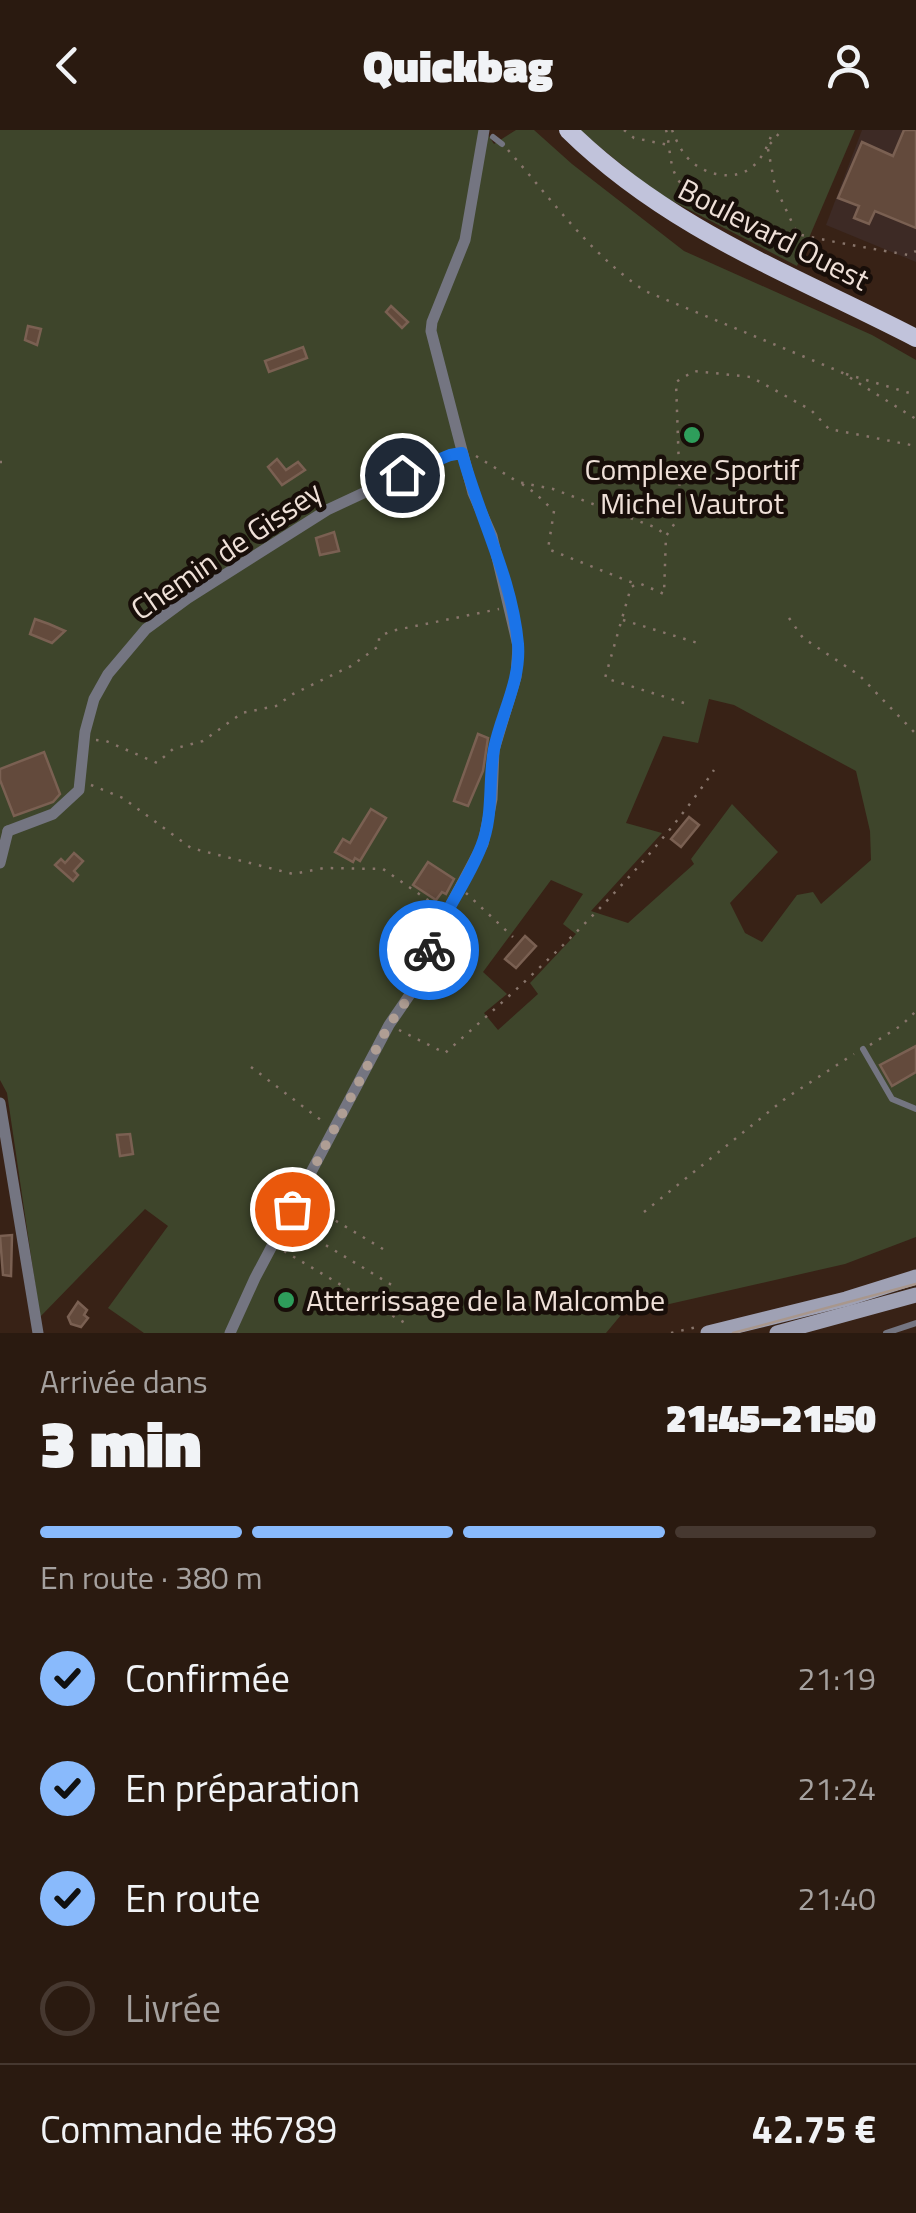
<!DOCTYPE html>
<html lang="fr">
<meta charset="utf-8">
<style>
:root{--surface:#2a1a10;--page:#322319;--text:#f1f3f6;--muted:#a5a19f;--line:#463830;--accent:#89bafc}
body{margin:0;font-family:"Titillium Web",sans-serif;background:var(--page);color:var(--text);height:100vh;display:flex;flex-direction:column;font-size:38px;white-space:nowrap}
*{box-sizing:border-box;margin:0}
p{font-size:32px;color:var(--muted)}
.icon{flex:none;width:55px;height:55px;fill:none;stroke:currentColor;stroke-width:2;stroke-linecap:round;stroke-linejoin:round}
.map{position:relative;height:1203px;overflow:hidden}
.panel{display:flex;flex-direction:column;background:var(--surface);flex:1}
.panel>*{flex:none}
.pin{position:absolute;display:grid;place-items:center;width:85px;height:85px;color:#fff;margin:-42px;border:5px solid #fff;border-radius:50%;box-shadow:0 2px 10px #0007}
.courier{position:absolute;display:grid;place-items:center;width:100px;height:100px;margin:-50px;border:8px solid #1a73e8;border-radius:50%;background:#fff;color:#222;box-shadow:0 2px 12px #0007}
.summary em{font-style:normal;font-weight:800}
.summary div{display:flex;flex-direction:column-reverse}
.summary{display:flex;align-items:center;justify-content:space-between;height:170px;padding:0 40px}
h1{font-size:65px;font-weight:800;line-height:75px}
.bar{display:grid;grid-template-columns:repeat(4,1fr);gap:15px 10px;align-content:center;height:120px;padding:0 40px}
.bar i{height:12px;border-radius:8px;background:var(--line)}
.bar .active{background:var(--accent)}
.bar p{grid-column:span 4}
.line{display:flex;align-items:center;gap:25px;padding:0 40px;border-top:2px solid var(--line)}
.line div{flex:1}
ol{padding:0 40px;list-style:none}
li{display:flex;align-items:center;gap:30px;height:110px}
li p{margin-inline-start:auto}
li .icon{padding:10px;border-radius:50%;background:var(--accent);color:#111;stroke-width:4}
li:last-child{color:var(--muted)}
li i{width:55px;height:55px;border:5px solid var(--line);border-radius:50%}
header{display:flex;justify-content:space-between;align-items:center;height:130px;padding:0 40px;background:var(--surface);font-size:45px;font-weight:800}
.map>svg:first-child{display:block}
.commercial{fill:#3d2a25}
.green{fill:#3e452b;fill-rule:evenodd}
.building{fill:#634a3c;stroke:#7a6052;stroke-width:2.5}
.lines{fill:none;stroke-linecap:round;stroke-linejoin:round}
.path{stroke:#88756b;stroke-width:2.5;stroke-dasharray:2.5 8;stroke-linecap:butt}
.service{stroke:#747581;stroke-width:6}
.minor{stroke:#747581;stroke-width:11}
.secondary{stroke:#9fa1b4;stroke-width:15}
.primary{stroke:#c1c3db;stroke-width:18}
.tram{stroke:#a8978d;stroke-width:2.5}
.done{stroke:#af9e94;stroke-width:10;stroke-dasharray:0 18}
.route{stroke:#1a73e8;stroke-width:12}
.leisure-dot{fill:#2e9e5b;stroke:#180e09;stroke-width:4}
.labels{text-anchor:middle;dominant-baseline:central;stroke-width:9;stroke-linejoin:round;paint-order:stroke}
.street-label{font-size:30px;fill:#efe0d8;stroke:#180e09}
.poi-label{font-size:30px;fill:#efe0d8;stroke:#180e09}
</style>
<header><svg class="icon" aria-label="back" viewBox="0 0 24 24"><path d="M15 5l-7 7 7 7"/></svg>Quickbag<svg class="icon" aria-label="person" viewBox="0 0 24 24"><circle cx="12" cy="8" r="4"/><path d="M4 21q1-7 8-7t8 7"/></svg></header>
<div class="map">
<svg width="916" height="1203" viewBox="0 0 916 1203">
<rect width="100%" height="100%" fill="#382216"/>
<path class="commercial" d="M862 0H916V132L826 95Z"/>
<g class="green">
<path d="M0 0H485L494 14 516 0H534L572 34 684 121 872 205 916 230V1107L845 1134 621 1185 606 1203H144L108 1178 168 1096 145 1079 40 1187 7 963 0 950ZM709 569 734 575 856 641 870 701 871 730 821 774 813 762 797 765 762 812 745 803 730 773 778 722 732 674 691 729 694 734 628 793 591 781 662 703 626 693 663 606 698 613ZM551 750 583 764 563 794 576 804 530 853 538 864 498 900 484 883 507 864 483 842Z"/>
<path d="M579 0H855L797 136 655 62Z"/>
</g>
<g class="building">
<path d="M904 0H916V98L875 81 869 94 854 88 859 76 838 68 862 12 893 26Z"/>
<path d="M391 176 408 192 402 198 386 182Z"/>
<path d="M28 196 41 199 37 215 25 210Z"/>
<path d="M303 217 307 228 269 242 265 231Z"/>
<path d="M277 329 286 340 298 332 305 340 282 355 268 337Z"/>
<path d="M334 402 339 421 320 425 316 408Z"/>
<path d="M35 489 49 494 65 501 52 513 30 504Z"/>
<path d="M478 604 488 608 483 641 468 676 454 671Z"/>
<path d="M44 622 60 664 53 672 14 686 0 650V639Z"/>
<path d="M371 679 386 688 360 731 355 728 353 732 335 722 343 709 350 713Z"/>
<path d="M689 687 699 695 681 717 671 709Z"/>
<path d="M74 723 83 731 74 741 78 745 73 751 55 735 61 729 65 733Z"/>
<path d="M428 732 454 749 446 764 442 762 436 770 413 755Z"/>
<path d="M525 806 536 816 516 838 505 829Z"/>
<path d="M916 916V942L892 956 880 935Z"/>
<path d="M130 1004 133 1024 120 1026 117 1005Z"/>
<path d="M12 1105 11 1146 3 1145 0 1106Z"/>
<path d="M78 1172 87 1180 84 1185 88 1188 81 1197 71 1194 68 1187Z"/>
</g>
<g class="lines">
<g class="path">
<path d="M624 0 634 8 669 15"/>
<path d="M666 0C670 14 669 33 676 46 700 95 856 115 908 125L916 121"/>
<path d="M672 0C675 7 678 15 683 22 690 33 703 41 716 44 750 51 764 29 773 0"/>
<path d="M770 14 782 0"/>
<path d="M768 19 775 56 796 101"/>
<path d="M508 20C552 70 590 124 645 161L841 242 916 289"/>
<path d="M846 244 916 265"/>
<path d="M476 326 518 352 553 359 657 398 665 405"/>
<path d="M0 332H2"/>
<path d="M522 354 535 363 554 381 548 419 633 453"/>
<path d="M789 488 803 508 859 545 916 604"/>
<path d="M623 490 701 514"/>
<path d="M684 573 605 548 631 457 639 453 664 464 666 406 675 393 680 367 676 252 694 241 751 247 811 280 829 299 916 316"/>
<path d="M96 610 106 611 157 633 173 619 203 611 242 583 276 576 293 564 351 536 379 516V507L391 501 499 479"/>
<path d="M91 655 123 668 191 718 293 744 324 738 383 739 438 777"/>
<path d="M466 763 513 807"/>
<path d="M399 900 445 923C539 841 644 744 714 640"/>
<path d="M870 915 902 895 916 881"/>
<path d="M251 937 326 994"/>
<path d="M644 1082 786 968 854 924"/>
<path d="M299 1099 395 1157"/>
<path d="M383 1119 311 1076 284 1121 410 1196"/>
<path d="M671 1203 697 1197"/>
</g>
<g class="service">
<path d="M493 7 502 14"/>
<path d="M863 919 892 969 916 979"/>
<path d="M886 1203 916 1193"/>
</g>
<g class="minor">
<path d="M8 701 53 684 79 660 85 602 94 569 108 544 146 499 188 468 327 380 402 345 450 325 462 323"/>
<path d="M0 733 8 701"/>
<path d="M0 973 38 1203"/>
<path d="M230 1203 255 1148 389 895 413 860 433 808 483 714 492 669 494 620 516 547 518 516 492 406 473 363 431 201 432 192 465 110 484 0"/>
</g>
<g class="secondary">
<path d="M708 1203 846 1169 916 1147"/>
<path d="M777 1203 916 1165"/>
</g>
<path class="primary" d="M568 0C670 100 792 144 916 208"/>
<path class="tram" d="M733 1203 916 1154"/>
</g>
<g class="lines">
<path class="done" d="M292 1079 389 895 414 860 429 820"/>
<path class="route" d="M402 345 450 325 462 323C479 387 512 447 518 514 521 551 501 584 494 619 488 651 494 686 481 717 467 753 442 784 429 820"/>
</g>
<g class="leisure-dot">
<circle cx="692" cy="305" r="10"/>
<circle cx="286" cy="1170" r="10"/>
</g>
<g class="labels">
<g class="street-label">
<text transform="translate(774 104) rotate(27)">Boulevard Ouest</text>
<text transform="translate(226 420) rotate(-34)">Chemin de Gissey</text>
</g>
<g class="poi-label">
<text x="692" y="339">Complexe Sportif<tspan x="692" dy="34">Michel Vautrot</tspan></text>
<text x="306" y="1170" text-anchor="start">Atterrissage de la Malcombe</text>
</g>
</g>
</svg>
<div class="pin" style="left:292px;top:1079px;background:#ea580c"><svg class="icon" aria-label="bag" viewBox="0 0 24 24"><path d="M5 8h14l-1 12H6zM9 8a3 3 0 0 1 6 0"/></svg></div>
<div class="pin" style="left:402px;top:345px;background:#1f2937"><svg class="icon" aria-label="home" viewBox="0 0 24 24"><path d="M3 11l9-7 9 7M6 9v11h12V9"/></svg></div>
<div class="courier" style="left:429px;top:820px"><svg class="icon" aria-label="bike" viewBox="0 0 24 24"><circle cx="6" cy="16" r="4"/><circle cx="18" cy="16" r="4"/><path d="M6 16l4-8h5l3 8M10 8l3 8H6M13 5h3"/></svg></div>
</div>
<section class="panel">
<div class="summary"><div><h1>3 min</h1><p>Arrivée dans</p></div><em>21:45–21:50</em></div>
<div class="bar"><i class="active"></i><i class="active"></i><i class="active"></i><i></i><p>En route · 380 m</p></div>
<ol>
<li><svg class="icon" aria-label="check" viewBox="0 0 24 24"><path d="M5 12l5 5 9-10"/></svg>Confirmée<p>21:19</p></li>
<li><svg class="icon" aria-label="check" viewBox="0 0 24 24"><path d="M5 12l5 5 9-10"/></svg>En préparation<p>21:24</p></li>
<li><svg class="icon" aria-label="check" viewBox="0 0 24 24"><path d="M5 12l5 5 9-10"/></svg>En route<p>21:40</p></li>
<li><i></i>Livrée</li>
</ol>
<div class="line" style="height:130px"><div>Commande #6789</div><b>42.75 €</b></div>
</section>
